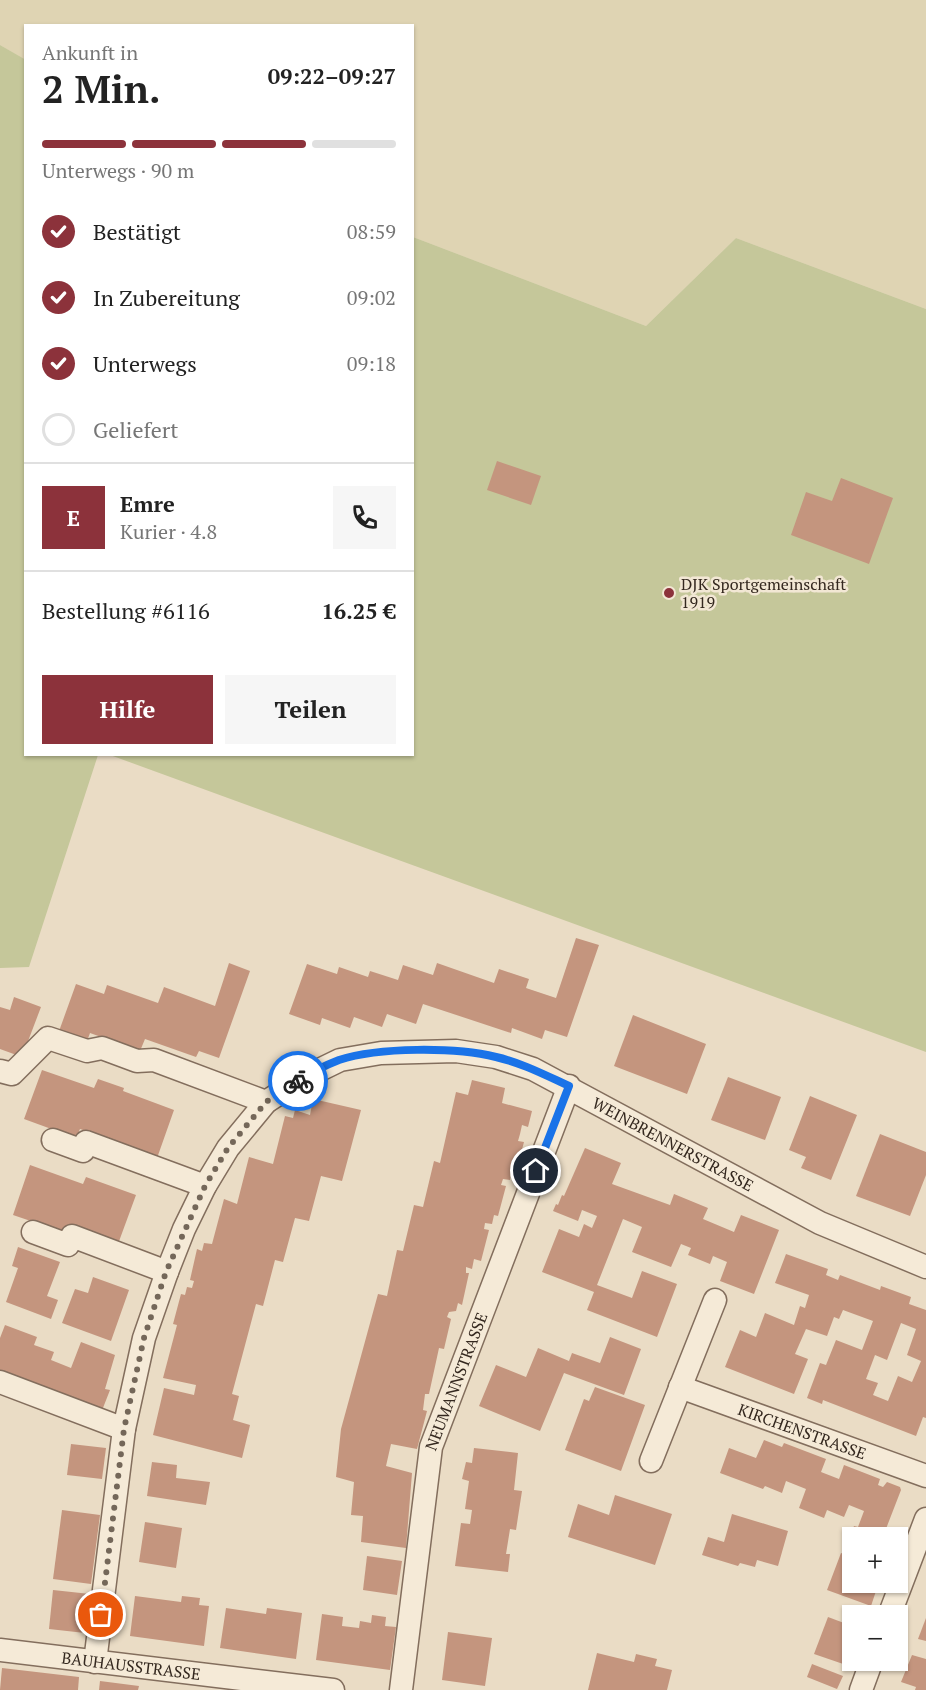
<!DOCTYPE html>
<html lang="de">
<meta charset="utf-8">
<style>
:root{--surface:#fff;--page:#f6f6f6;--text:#222;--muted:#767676;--line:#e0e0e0;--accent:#8c323b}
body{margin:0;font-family:"PT Serif",serif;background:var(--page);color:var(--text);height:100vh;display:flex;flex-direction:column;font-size:22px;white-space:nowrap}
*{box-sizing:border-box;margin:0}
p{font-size:20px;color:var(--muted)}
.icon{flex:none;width:33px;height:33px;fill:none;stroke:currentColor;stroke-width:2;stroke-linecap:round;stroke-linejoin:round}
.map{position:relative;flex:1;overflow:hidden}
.sheet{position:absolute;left:24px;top:24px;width:390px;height:732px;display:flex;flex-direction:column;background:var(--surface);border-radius:0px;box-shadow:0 2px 4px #0004}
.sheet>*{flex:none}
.controls{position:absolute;left:842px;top:1527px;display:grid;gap:12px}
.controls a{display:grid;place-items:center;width:66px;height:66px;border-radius:0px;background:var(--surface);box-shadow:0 2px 4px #0004;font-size:30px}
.pin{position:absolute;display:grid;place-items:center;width:51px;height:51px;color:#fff;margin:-26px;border:3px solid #fff;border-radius:50%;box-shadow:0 2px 6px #0007}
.courier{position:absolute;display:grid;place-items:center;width:60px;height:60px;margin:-30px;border:4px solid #1a73e8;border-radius:50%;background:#fff;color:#222;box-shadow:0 2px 8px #0007}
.headline em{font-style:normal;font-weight:700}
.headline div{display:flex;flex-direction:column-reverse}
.headline{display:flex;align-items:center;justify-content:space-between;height:102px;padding:0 18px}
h1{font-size:39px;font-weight:700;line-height:45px}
.bar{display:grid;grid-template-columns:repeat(4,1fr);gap:9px 6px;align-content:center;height:72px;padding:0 18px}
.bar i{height:8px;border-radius:4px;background:var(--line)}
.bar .selected{background:var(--accent)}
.bar p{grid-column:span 4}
.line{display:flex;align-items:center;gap:15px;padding:0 18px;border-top:2px solid var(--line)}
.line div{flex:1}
.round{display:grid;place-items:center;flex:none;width:63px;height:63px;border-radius:0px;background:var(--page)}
ol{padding:0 18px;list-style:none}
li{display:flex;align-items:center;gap:18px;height:66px}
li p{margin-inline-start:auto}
li .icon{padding:6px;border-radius:50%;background:var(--accent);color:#fff;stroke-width:4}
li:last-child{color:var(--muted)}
li i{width:33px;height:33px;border:3px solid var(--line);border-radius:50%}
.action{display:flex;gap:12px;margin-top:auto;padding:12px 18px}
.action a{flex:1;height:69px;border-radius:0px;background:var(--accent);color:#fff;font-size:24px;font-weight:700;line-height:69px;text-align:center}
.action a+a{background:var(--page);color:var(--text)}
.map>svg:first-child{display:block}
.farmland{fill:#dfd4b3}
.green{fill:#c5c79a}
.building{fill:#c4957e;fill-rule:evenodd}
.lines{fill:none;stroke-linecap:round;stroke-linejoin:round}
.minor-casing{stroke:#836e5d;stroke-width:25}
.minor{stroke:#f5ead7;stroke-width:22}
.done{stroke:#746759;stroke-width:6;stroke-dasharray:0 10.8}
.route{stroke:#1a73e8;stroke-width:8}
.poi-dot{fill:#8c323b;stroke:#f2e7d4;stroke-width:2}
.labels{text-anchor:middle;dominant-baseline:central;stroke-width:5;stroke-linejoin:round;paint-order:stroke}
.poi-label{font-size:16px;fill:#34281f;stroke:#f2e7d4;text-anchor:start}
.street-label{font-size:16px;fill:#34281f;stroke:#f2e7d4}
</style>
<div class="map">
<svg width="926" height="1690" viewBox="0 0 926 1690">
<rect width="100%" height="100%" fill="#eadcc5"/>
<path class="farmland" d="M0 0H926V309L736 238 646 326 413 237 412 26H26L25 60 0 45Z"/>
<g class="green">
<path d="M0 45 26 60V754L98 755 29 967 0 968Z"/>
<path d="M413 237 646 326 736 238 926 309V1052L110 755 412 754Z"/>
</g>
<g class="building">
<path d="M497 461 541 476 531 505 487 490Z"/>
<path d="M841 478 893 498 869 564 791 535 806 492 832 501Z"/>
<path d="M576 938 599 945 567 1037 545 1030 542 1039 512 1028 511 1033 423 1004 416 1024 387 1014 382 1027 354 1017 350 1028 322 1018 320 1025 289 1014 307 964 337 974 339 967 368 977 370 971 398 980 403 965 433 975 437 963 494 983 499 969 529 979 526 988 556 998Z"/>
<path d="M229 963 250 971 219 1058 199 1051 196 1057 145 1039 140 1051 90 1033 86 1044 58 1034 76 984 104 994 107 985 158 1003 164 987 215 1006Z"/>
<path d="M14 997 41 1007 22 1057 0 1049V1007L10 1010Z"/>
<path d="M633 1015 706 1044 687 1094 614 1066Z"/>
<path d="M42 1070 94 1088 98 1079 124 1088 123 1091 174 1110 156 1161 106 1138 80 1129 76 1138 24 1119Z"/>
<path d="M728 1077 781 1097 765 1140 711 1120Z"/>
<path d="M472 1080 505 1088 502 1103 532 1111 528 1127 522 1125 520 1134 518 1141 524 1142 516 1172 511 1171 510 1180 503 1179 501 1185 506 1186 498 1216 494 1215 492 1224 485 1223 484 1229 489 1230 481 1261 474 1259 472 1269 466 1267V1273H469L462 1305 458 1303 456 1311 449 1312 447 1317 451 1319 444 1349 439 1348 429 1394H425L423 1410 427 1411 417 1449 391 1444 386 1466 412 1473 406 1548 361 1542 363 1516 351 1515 354 1482 336 1477 341 1429 378 1294 387 1296 397 1250 403 1251 414 1205 423 1207 434 1161 440 1163 456 1092 468 1095Z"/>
<path d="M810 1096 857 1115 831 1180 801 1168 806 1157 789 1150Z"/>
<path d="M313 1099 361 1110 342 1181 321 1176 309 1221 295 1218 283 1262 275 1260 263 1306 256 1304 232 1394 239 1396 233 1420 250 1425 242 1458 153 1435 164 1388 194 1395 196 1385 163 1378 177 1325 173 1324 181 1294 185 1295 187 1287 192 1288 194 1281 190 1280 197 1249 202 1251 204 1243 212 1244 224 1199 237 1204 249 1157 273 1164 285 1116 293 1118 295 1110 310 1115Z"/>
<path d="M880 1134 926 1152V1175L910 1216 856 1196Z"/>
<path d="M585 1148 621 1163 612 1184 670 1205 674 1194 708 1208 703 1219 734 1232 741 1215 779 1230 754 1294 720 1281 727 1262 713 1256 710 1264 688 1255 691 1248 681 1244 671 1267 632 1252 642 1227 623 1219 597 1285 632 1298 642 1271 677 1284 657 1337 587 1310 594 1292 542 1272 559 1229 579 1237 584 1224 592 1228 597 1216 582 1210 578 1221 553 1211 556 1204 558 1205 562 1195 564 1196Z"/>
<path d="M30 1165 83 1184 86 1177 136 1195 118 1244 66 1233 13 1215Z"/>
<path d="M18 1247 60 1262 47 1296 58 1300 51 1319 6 1302 18 1268 12 1266Z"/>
<path d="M786 1254 828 1269 826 1275 838 1280 840 1275 880 1290 881 1286 911 1297 909 1304 926 1310V1418L923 1417 916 1436 823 1400 822 1404 807 1398 820 1363 826 1365 836 1340 862 1350 873 1321 843 1310 839 1319 834 1317 827 1336 806 1329 795 1354 808 1359 794 1394 725 1367 740 1330 756 1337 765 1313 794 1325 800 1306 805 1308 809 1295 775 1283ZM901 1323 916 1329 907 1355 921 1361 912 1382 898 1376 888 1401 873 1395 878 1383 866 1379 875 1355 887 1360Z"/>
<path d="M93 1277 129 1290 111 1341 62 1323 75 1289 88 1293Z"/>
<path d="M5 1325 37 1337 34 1345 54 1352 51 1360 71 1368 81 1342 115 1355 105 1389 110 1390 101 1413 0 1371V1338Z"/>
<path d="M610 1337 641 1349 624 1395 564 1373 540 1431 479 1406 496 1365 526 1377 538 1348 569 1361 572 1353 600 1363Z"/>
<path d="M595 1387 645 1405 621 1471 565 1450 584 1399 589 1401Z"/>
<path d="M764 1440 782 1447 784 1443 826 1459 821 1472 839 1479 844 1465 880 1479 878 1485 883 1487 887 1482 900 1487 901 1490 884 1534 890 1538H849L854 1526 858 1527 864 1511 849 1505 844 1517 827 1510 824 1518 799 1508 806 1489 786 1481 782 1493 765 1486 763 1489 720 1473 729 1448 756 1458Z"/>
<path d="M71 1444 106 1448 102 1479 67 1475Z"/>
<path d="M474 1448 518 1453 514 1490 522 1491 516 1530 510 1529 506 1554H510L508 1572 455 1566 461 1523 470 1524 472 1510 465 1509 469 1481 462 1479 466 1462 472 1463Z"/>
<path d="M152 1462 177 1465 176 1478 210 1482 206 1505 147 1496Z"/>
<path d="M615 1495 672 1514 655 1565 568 1537 578 1504 609 1515Z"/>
<path d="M62 1510 100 1515 91 1584 53 1579Z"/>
<path d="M732 1514 788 1531 778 1566 757 1560 755 1567 740 1563 738 1566 702 1555 708 1537 724 1542Z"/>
<path d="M145 1522 182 1528 176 1568 139 1562Z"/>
<path d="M841 1553 852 1557V1582H879L871 1606 827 1590Z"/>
<path d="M367 1556 402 1561 397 1595 363 1590Z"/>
<path d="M53 1590 90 1594 85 1633 49 1629Z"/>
<path d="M135 1596 181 1602 182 1596 200 1598 199 1605 209 1606 204 1646 130 1636Z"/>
<path d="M226 1608 266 1614 267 1608 302 1613 296 1659 220 1648Z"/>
<path d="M322 1614 343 1617 342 1626 359 1628 360 1621 371 1623 372 1615 386 1617 385 1626 396 1627 390 1670 316 1660Z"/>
<path d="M828 1617 852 1626V1657L849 1666 814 1654Z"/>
<path d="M926 1618V1641L918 1639Z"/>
<path d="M448 1632 492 1638 485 1686 442 1680Z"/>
<path d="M597 1653 634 1662 636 1654 657 1659 655 1666 672 1670 667 1690H588Z"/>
<path d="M912 1655 926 1659V1690H915L916 1687 901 1682Z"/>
<path d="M812 1664 843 1676 837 1689 807 1677Z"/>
<path d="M2 1668 79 1677 78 1690H0Z"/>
<path d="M100 1681 139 1686 138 1690H99Z"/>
</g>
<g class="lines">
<defs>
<g id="minor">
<path d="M0 1071 12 1074 48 1038 87 1051 102 1048 137 1061 154 1060 266 1102"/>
<path d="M53 1140 83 1151 86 1142 205 1186"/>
<path d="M33 1232 68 1245 72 1236 167 1272"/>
<path d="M0 1382 124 1429"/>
<path id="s1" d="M680 1387 926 1476"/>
<path d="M651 1461 715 1300"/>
<path d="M889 1616 926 1519"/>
<path id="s2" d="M0 1650 333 1690"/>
<path id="s3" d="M95 1662 124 1429 144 1338 167 1272 184 1229 205 1186 228 1148 266 1102 303 1078 340 1060 381 1053 456 1051 496 1057 533 1069 820 1223 926 1267"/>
<path id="s4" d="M401 1690 431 1447 569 1086"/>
<path d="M861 1690 872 1660"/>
</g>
</defs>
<use href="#minor" class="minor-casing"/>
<use href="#minor" class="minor"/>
</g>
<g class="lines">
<path class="done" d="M101 1615 124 1429 144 1338 166 1272 205 1186 228 1148 266 1102 298 1081"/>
<path class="route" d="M298 1081C310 1073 326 1065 339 1060 379 1047 455 1047 496 1057 522 1063 545 1075 569 1086L536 1171"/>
</g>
<circle class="poi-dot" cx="669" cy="593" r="6"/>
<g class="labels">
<g class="poi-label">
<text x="681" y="584">DJK Sportgemeinschaft<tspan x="681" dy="18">1919</tspan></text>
</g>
<g class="street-label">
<text stroke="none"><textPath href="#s3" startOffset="1036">WEINBRENNERSTRASSE</textPath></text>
<text stroke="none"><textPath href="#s4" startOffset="315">NEUMANNSTRASSE</textPath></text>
<text stroke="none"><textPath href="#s1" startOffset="130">KIRCHENSTRASSE</textPath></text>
<text stroke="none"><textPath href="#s2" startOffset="132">BAUHAUSSTRASSE</textPath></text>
</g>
</g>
</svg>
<div class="controls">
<a>+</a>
<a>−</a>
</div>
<div class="pin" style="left:101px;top:1615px;background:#ea580c"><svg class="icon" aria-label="bag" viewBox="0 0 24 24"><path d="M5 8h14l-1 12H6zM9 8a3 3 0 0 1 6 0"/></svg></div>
<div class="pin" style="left:536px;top:1171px;background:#1f2937"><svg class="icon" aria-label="home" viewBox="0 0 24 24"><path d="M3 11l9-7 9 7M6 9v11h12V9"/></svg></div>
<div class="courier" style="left:298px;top:1081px"><svg class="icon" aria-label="bike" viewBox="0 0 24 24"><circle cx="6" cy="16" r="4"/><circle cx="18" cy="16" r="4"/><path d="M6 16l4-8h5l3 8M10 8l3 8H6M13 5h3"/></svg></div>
<section class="sheet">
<div class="headline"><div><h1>2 Min.</h1><p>Ankunft in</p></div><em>09:22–09:27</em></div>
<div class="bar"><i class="selected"></i><i class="selected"></i><i class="selected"></i><i></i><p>Unterwegs · 90 m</p></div>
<ol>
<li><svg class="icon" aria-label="check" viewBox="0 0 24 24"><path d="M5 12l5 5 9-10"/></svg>Bestätigt<p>08:59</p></li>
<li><svg class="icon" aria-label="check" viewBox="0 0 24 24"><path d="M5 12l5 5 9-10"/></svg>In Zubereitung<p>09:02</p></li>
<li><svg class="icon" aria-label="check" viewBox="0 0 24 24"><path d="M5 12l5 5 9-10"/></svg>Unterwegs<p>09:18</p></li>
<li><i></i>Geliefert</li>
</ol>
<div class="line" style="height:108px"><b class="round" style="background:var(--accent);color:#fff">E</b><div><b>Emre</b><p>Kurier · 4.8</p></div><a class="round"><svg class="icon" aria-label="phone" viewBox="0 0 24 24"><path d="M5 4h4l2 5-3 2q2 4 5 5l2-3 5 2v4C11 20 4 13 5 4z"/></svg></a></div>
<div class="line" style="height:78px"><div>Bestellung #6116</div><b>16.25 €</b></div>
<div class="action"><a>Hilfe</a><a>Teilen</a></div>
</section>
</div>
